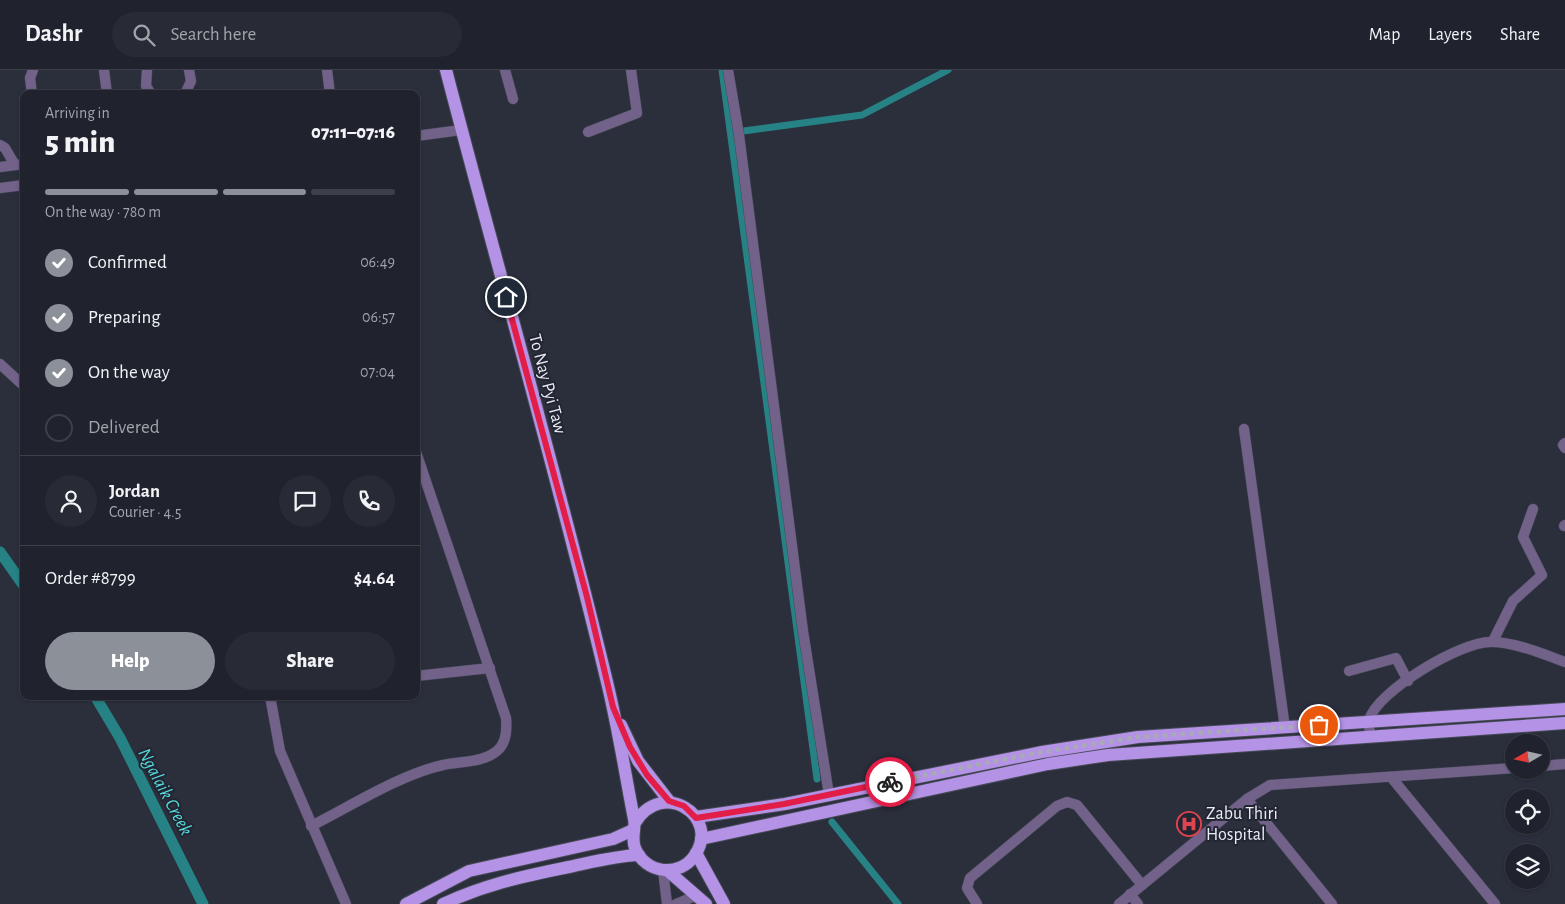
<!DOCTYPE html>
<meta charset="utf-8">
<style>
:root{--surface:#20232d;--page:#282b35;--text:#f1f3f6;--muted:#a2a4aa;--line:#3d4049;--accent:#8c9099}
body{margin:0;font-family:"Alegreya Sans",sans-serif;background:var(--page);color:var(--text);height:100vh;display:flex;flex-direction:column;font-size:19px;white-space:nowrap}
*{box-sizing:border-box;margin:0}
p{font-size:16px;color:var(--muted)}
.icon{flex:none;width:28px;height:28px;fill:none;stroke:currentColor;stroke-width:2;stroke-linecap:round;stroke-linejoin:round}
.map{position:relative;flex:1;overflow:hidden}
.drawer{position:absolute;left:20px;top:20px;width:400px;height:610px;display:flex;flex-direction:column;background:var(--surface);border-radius:10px;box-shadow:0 1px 4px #0004,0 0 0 1px var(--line)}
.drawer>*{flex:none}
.needle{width:32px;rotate:261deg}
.tools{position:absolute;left:1505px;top:664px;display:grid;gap:10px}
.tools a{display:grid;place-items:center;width:45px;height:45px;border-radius:50%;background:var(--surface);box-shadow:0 1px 4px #0004,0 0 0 1px var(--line);font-size:25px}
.pin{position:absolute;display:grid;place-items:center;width:42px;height:42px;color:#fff;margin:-21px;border:2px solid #fff;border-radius:50%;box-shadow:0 1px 5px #0007}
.courier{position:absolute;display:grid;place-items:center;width:50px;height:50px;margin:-25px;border:4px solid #e11d48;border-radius:50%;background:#fff;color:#222;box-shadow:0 1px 6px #0007}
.head em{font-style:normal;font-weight:800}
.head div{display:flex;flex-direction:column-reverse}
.head{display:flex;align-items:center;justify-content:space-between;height:85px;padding:0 25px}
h1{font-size:32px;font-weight:800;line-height:38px}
.bar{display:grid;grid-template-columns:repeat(4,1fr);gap:8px 5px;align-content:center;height:60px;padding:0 25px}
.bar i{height:6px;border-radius:4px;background:var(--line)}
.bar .on{background:var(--accent)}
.bar p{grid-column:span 4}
.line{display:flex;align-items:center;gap:12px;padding:0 25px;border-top:1px solid var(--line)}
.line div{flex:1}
.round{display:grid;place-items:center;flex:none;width:52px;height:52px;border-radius:26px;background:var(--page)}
ol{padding:0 25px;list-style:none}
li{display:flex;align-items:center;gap:15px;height:55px}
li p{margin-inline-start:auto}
li .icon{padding:5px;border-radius:50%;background:var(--accent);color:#fff;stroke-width:4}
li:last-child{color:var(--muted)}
li i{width:28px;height:28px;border:2px solid var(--line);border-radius:50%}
.button{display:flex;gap:10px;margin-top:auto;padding:10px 25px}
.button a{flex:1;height:58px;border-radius:30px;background:var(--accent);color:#fff;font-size:20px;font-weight:800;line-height:58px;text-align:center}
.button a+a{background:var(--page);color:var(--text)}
header{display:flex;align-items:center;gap:30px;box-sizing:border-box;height:70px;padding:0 25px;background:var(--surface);border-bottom:1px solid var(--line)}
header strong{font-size:24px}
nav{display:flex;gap:28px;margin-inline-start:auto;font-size:18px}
.search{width:350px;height:45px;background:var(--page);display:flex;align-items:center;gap:12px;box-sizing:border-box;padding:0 18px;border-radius:28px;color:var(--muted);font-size:19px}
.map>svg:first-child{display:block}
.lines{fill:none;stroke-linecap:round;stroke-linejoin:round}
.canal{stroke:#268284;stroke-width:7}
.river{stroke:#268284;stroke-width:11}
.minor-casing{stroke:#464a56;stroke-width:11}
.major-casing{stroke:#464a56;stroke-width:14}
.minor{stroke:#72628a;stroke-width:10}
.major{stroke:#b492e5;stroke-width:12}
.done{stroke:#a8aab5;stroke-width:5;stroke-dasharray:0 9}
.route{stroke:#e11d48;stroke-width:6}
.labels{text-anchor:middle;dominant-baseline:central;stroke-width:4;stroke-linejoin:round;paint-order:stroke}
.street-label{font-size:18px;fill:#ebedf6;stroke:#222532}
.poi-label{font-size:18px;fill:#ebedf6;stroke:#222532;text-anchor:start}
.water-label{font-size:19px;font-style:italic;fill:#56d9db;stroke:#222532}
</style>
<header>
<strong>Dashr</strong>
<div class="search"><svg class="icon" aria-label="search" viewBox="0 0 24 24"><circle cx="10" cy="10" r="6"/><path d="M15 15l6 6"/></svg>Search here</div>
<nav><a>Map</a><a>Layers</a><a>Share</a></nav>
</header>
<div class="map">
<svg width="1565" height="834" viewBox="0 0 1565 834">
<rect width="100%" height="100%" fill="#2b2f3c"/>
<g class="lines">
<g class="canal">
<path d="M722 0 817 709"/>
<path d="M736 62 862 45 948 0"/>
<path d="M832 752 898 834"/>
</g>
<g class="river">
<path d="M0 482 24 516"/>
<path d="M95 626 120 668 203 834"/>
</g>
<defs>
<g id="minor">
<path d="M104 0 107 24"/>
<path d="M147 0 146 16 151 24"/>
<path d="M327 0 330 24"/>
<path d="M505 0 513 29"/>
<path d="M728 0 739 65 803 561 829 725"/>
<path d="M32 24 30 8 33 0"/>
<path d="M185 24 191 11 189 0"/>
<path d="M588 62 637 43 631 0"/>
<path d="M416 66 461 60"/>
<path d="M0 75 5 78 15 95"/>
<path d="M0 97 24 94"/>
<path d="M0 118 24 115"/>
<path d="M0 294 24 316"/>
<path d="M1244 359 1285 658"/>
<path d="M1565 373 1563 375 1565 378"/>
<path d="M1564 456 1565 455"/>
<path d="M1493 571 1513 531 1542 505 1523 467 1533 439"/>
<path d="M1349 601 1396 588 1408 611"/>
<path d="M416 606 490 598"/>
<path d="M270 626 280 681 346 834"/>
<path d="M1370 666C1370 661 1368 654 1369 650 1377 621 1462 571 1491 572 1515 572 1543 584 1565 592"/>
<path d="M1541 696 1565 694"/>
<path d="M1391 707 1495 834"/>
<path d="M1247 729 1332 834"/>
<path d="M311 756C351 736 401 704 443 695 460 691 484 693 498 680 507 672 507 659 506 648L416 382"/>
<path d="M663 800 667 834"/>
<path d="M1130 824 1138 834"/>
<path d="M676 834 695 826"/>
<path d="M977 834 967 818 970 808 1057 736 1067 732 1077 735 1142 815"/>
<path d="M1119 834 1247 729 1270 715 1514 698"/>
</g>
<g id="major">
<path d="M446 0C499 204 558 407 607 612 618 657 625 703 634 749 636 758 631 768 635 778 645 804 680 808 695 785 721 746 662 708 635 753"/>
<path d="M621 655 638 691 669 731"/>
<path d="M696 747 785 734 1042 682 1138 667 1565 639"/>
<path d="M701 769 1048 694 1108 685 1565 653"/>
<path d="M696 783 724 834"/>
<path d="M668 801 706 834"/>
<path d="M406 834 469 801 613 769 633 760"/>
<path d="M443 834C484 815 520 807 564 798 589 793 613 786 639 785"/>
</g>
</defs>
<use href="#minor" class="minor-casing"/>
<use href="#major" class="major-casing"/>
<use href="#minor" class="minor"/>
<use href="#major" class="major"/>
</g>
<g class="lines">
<path class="done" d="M890 712 1042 682 1138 667 1319 655"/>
<path class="route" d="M506 227 587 527 613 637 630 677 647 705 669 731 684 736 696 748 784 734 890 712"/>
</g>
<defs>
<symbol id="hospital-ring" viewBox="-11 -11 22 22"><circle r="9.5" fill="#222532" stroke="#e0444e" stroke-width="1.5"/><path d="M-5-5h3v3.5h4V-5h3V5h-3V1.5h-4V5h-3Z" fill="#e0444e"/></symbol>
</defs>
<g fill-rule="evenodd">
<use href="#hospital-ring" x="1175" y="740" width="28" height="28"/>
</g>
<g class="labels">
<g class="street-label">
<text transform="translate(547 314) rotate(75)">To Nay Pyi Taw</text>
</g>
<g class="poi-label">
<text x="1206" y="744">Zabu Thiri<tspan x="1206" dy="21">Hospital</tspan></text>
</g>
<g class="water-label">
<text transform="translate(165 722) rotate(62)">Ngalaik Creek</text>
</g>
</g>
</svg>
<div class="tools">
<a><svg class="needle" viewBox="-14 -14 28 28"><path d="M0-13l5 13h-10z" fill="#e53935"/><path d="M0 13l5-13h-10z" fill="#a2a4aa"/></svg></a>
<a><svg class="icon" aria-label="locate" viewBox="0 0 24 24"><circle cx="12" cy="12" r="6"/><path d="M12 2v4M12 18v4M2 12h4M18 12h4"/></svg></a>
<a><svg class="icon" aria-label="layers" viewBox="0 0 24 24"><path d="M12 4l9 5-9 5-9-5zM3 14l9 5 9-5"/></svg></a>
</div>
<div class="pin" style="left:1319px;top:655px;background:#ea580c"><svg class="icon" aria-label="bag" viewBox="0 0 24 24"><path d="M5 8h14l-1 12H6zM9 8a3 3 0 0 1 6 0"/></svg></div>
<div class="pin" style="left:506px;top:227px;background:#1f2937"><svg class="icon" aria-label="home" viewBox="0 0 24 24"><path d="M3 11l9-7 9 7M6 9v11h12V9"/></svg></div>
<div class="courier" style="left:890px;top:712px"><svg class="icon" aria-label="bike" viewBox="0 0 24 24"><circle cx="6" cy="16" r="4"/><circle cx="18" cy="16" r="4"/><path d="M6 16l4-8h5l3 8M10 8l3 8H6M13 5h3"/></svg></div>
<section class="drawer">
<div class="head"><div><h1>5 min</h1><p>Arriving in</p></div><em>07:11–07:16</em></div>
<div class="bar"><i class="on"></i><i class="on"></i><i class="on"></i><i></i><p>On the way · 780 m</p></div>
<ol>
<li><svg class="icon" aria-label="check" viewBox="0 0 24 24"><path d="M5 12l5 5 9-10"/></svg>Confirmed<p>06:49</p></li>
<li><svg class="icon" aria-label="check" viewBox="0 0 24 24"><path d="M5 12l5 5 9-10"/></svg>Preparing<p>06:57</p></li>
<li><svg class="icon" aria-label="check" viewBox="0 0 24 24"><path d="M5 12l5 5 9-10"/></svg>On the way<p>07:04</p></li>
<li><i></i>Delivered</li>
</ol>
<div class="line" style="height:90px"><a class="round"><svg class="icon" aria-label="person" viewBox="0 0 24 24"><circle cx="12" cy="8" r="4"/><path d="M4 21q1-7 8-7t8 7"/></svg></a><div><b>Jordan</b><p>Courier · 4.5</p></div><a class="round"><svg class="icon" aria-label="chat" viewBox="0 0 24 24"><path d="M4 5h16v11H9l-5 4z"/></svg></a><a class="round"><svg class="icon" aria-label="phone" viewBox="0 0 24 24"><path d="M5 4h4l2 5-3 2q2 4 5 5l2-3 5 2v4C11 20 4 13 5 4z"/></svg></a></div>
<div class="line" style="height:65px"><div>Order #8799</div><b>$4.64</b></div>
<div class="button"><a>Help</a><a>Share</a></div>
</section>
</div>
